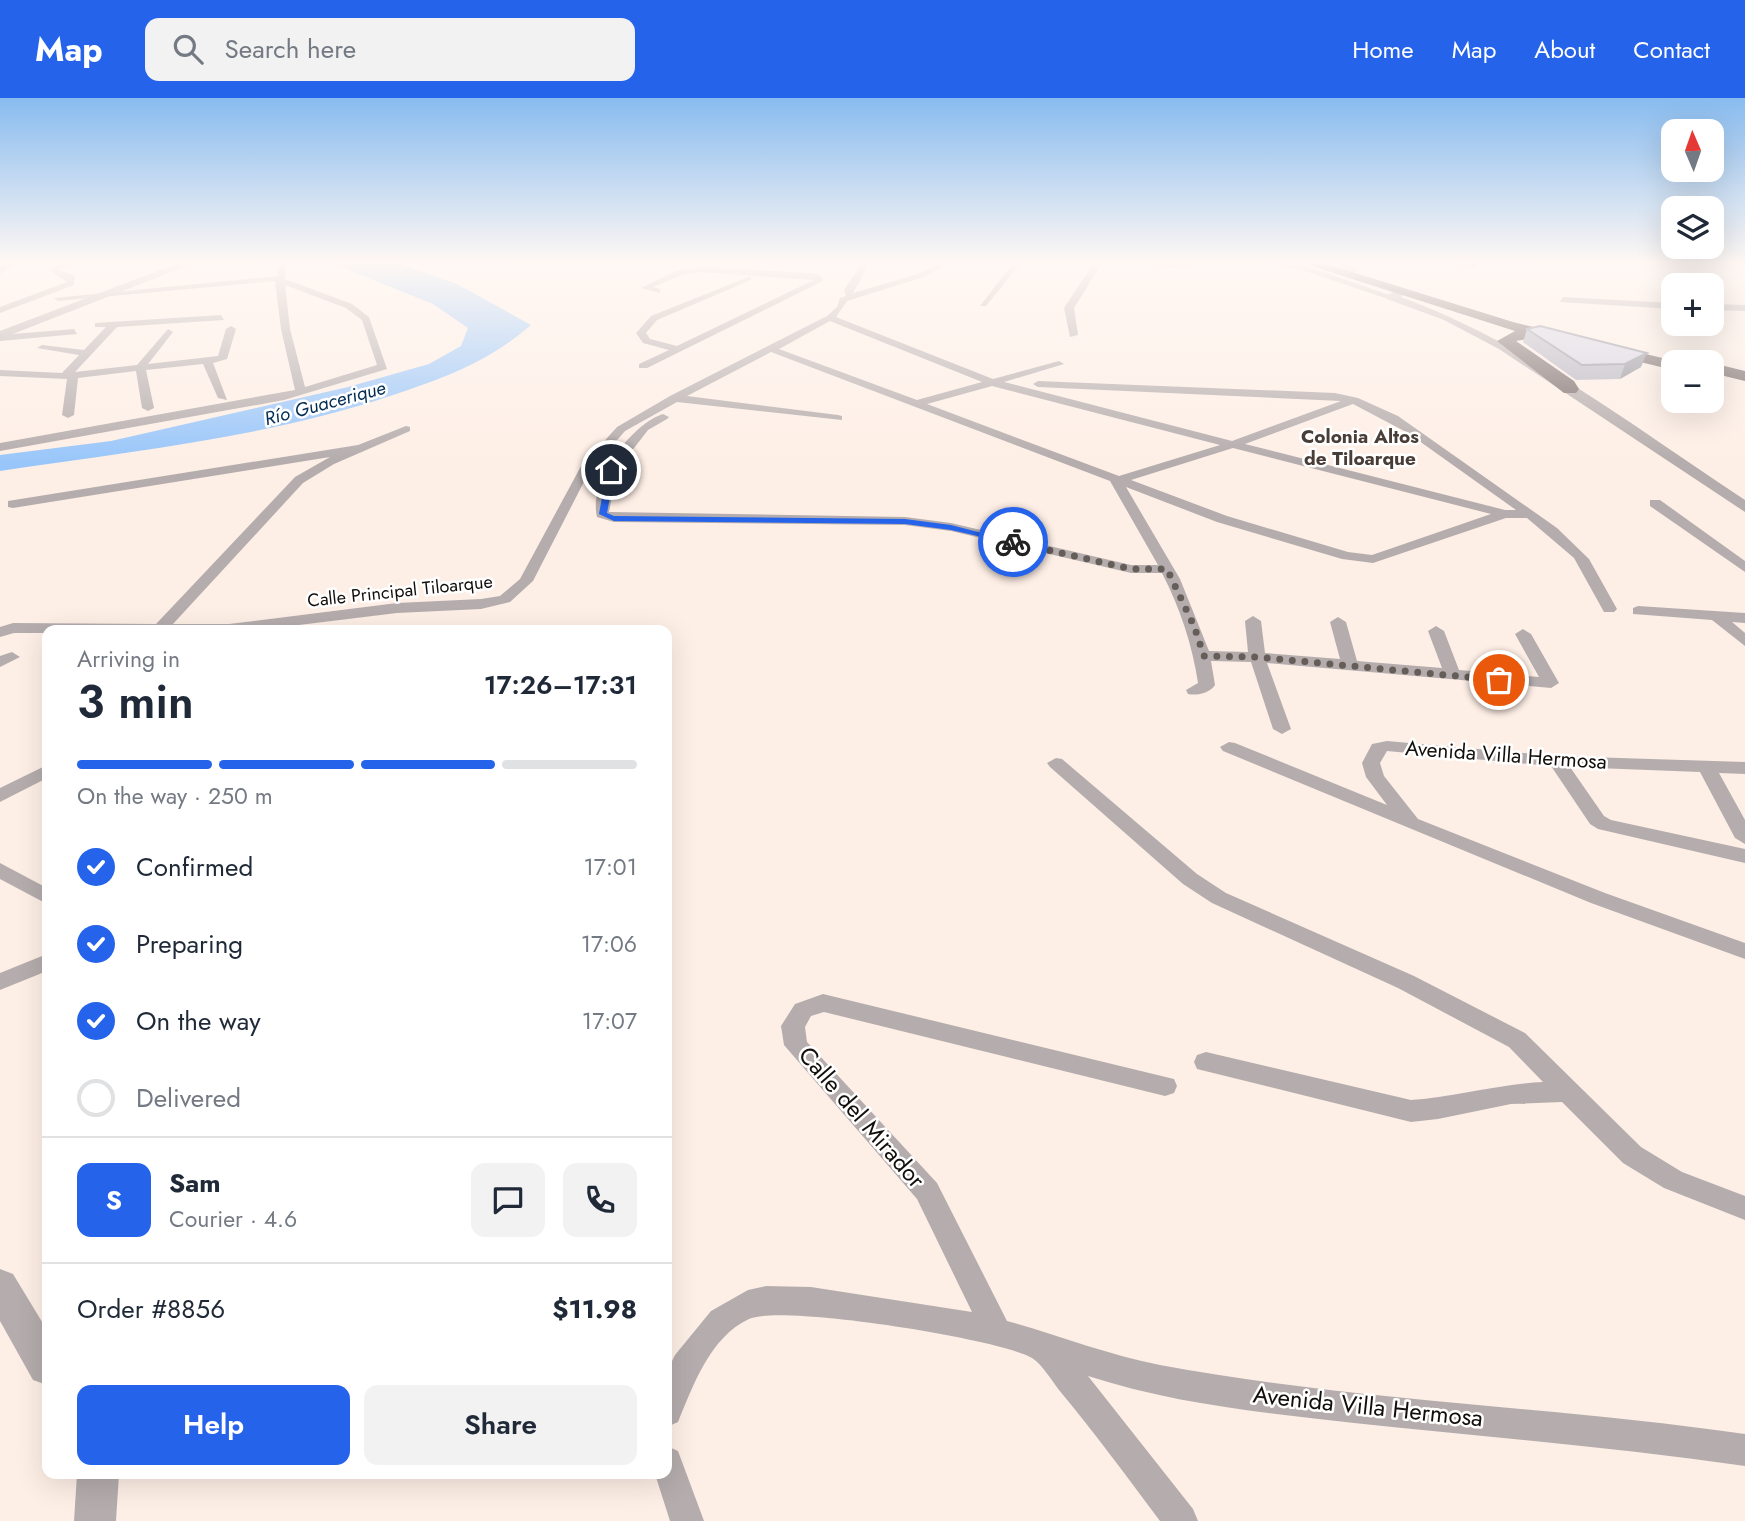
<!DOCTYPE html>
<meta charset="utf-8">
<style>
:root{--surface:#fff;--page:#f2f2f3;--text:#1f2937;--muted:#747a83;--line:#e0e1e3;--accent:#2563eb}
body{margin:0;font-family:Jost,sans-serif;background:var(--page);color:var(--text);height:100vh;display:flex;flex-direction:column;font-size:26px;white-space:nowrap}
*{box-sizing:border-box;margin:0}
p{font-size:23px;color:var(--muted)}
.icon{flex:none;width:38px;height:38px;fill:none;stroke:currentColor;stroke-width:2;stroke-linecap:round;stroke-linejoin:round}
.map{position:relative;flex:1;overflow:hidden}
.panel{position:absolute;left:42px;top:527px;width:630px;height:854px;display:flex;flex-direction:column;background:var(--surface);border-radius:14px;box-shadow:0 7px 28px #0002}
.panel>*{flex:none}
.needle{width:46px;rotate:358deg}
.fabs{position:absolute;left:1661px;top:21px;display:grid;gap:14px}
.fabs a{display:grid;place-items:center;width:63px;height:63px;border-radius:14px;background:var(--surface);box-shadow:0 7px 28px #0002;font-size:35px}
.pin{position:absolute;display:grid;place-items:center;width:60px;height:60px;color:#fff;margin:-30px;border:4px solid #fff;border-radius:50%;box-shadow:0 2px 7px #0007}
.courier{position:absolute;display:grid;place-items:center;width:70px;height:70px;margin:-35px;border:5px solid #2563eb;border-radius:50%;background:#fff;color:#222;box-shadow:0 2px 9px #0007}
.summary em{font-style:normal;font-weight:600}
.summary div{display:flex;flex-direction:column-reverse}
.summary{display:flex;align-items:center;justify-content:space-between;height:119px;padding:0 35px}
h1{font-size:46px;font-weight:600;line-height:52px}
.bar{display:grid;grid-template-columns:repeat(4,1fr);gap:10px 7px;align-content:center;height:84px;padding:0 35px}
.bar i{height:9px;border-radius:5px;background:var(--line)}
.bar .current{background:var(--accent)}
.bar p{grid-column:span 4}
.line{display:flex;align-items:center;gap:18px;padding:0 35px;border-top:2px solid var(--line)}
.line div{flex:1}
.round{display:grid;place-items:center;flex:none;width:74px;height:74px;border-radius:14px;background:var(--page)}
ol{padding:0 35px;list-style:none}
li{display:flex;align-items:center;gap:21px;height:77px}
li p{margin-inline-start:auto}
li .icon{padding:7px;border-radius:50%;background:var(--accent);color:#fff;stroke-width:4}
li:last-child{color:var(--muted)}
li i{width:38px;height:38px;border:4px solid var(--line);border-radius:50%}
.button{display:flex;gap:14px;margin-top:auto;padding:14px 35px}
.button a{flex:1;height:80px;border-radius:14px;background:var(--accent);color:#fff;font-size:28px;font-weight:600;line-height:80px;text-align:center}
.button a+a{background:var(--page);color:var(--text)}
header{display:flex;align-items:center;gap:42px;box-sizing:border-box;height:98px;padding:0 35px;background:var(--accent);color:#fff}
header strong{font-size:33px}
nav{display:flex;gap:38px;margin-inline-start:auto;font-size:24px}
.search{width:490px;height:63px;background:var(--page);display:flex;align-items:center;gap:18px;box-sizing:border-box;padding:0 24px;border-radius:14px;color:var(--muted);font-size:26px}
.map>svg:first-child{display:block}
.water{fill:#99c6fa}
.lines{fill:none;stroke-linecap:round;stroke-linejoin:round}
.minor{fill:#b5adad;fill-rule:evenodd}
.tertiary{fill:#b5adad;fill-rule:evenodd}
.trunk{fill:#786a68;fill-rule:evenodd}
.wall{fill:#b6b5c2}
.shaded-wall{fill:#94949e}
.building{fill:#d4d3e2;stroke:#94949e;stroke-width:2}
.route{fill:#2563eb}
.done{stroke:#655d58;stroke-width:7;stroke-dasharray:0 12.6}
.labels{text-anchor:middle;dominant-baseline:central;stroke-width:5;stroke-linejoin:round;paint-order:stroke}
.far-street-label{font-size:18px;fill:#120e0b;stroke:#fff}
.far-water-label{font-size:19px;font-style:italic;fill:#022c54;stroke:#fff}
.far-neighbourhood-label{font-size:19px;font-weight:bold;fill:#493e37;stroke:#fff}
.street-label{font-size:21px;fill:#120e0b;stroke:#fff}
.near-street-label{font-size:24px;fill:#120e0b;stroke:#fff}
</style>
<header>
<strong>Map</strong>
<div class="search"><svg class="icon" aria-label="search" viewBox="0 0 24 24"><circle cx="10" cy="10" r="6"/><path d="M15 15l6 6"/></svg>Search here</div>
<nav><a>Home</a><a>Map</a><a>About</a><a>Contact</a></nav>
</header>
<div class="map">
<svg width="1745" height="1423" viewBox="0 0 1745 1423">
<rect width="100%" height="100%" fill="#feefe6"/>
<path class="water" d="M331 165H397L457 186 531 227C487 265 444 280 390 298 264 340 131 353 0 373V357L111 343 348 289 429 266 461 248 468 230 433 206Z"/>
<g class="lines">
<g class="minor">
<path d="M63 165H75L60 172 75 178 74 187 0 215V209L67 184 49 172Z"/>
<path d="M113 165 97 168 93 166 94 165Z"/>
<path d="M183 165H195L179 171 175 169Z"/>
<path d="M278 165H286L285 181 352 206 369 219 387 271 284 302 0 353V345L295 292 281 231 275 183 58 203 54 200 278 178ZM285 187 346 210 362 222 377 267 305 289 290 231Z"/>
<path d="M858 165 868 168 853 195 918 176 940 165H950L924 179 847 203 836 219 993 281 1059 263 1064 266 1004 284 1232 343 1341 303 1038 289 1033 286 1038 283 1335 295 1358 300 1398 318 1557 430 1589 461 1617 511 1614 514H1604L1574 460 1527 420H1506L1373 465 1342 461 1217 424 1126 389 1180 481 1209 553 1248 554 1245 523 1253 518 1261 523 1265 555 1340 561 1330 524 1338 519 1346 524 1357 563 1442 570 1428 533 1436 528 1444 533 1459 572 1539 579 1515 536 1523 531 1531 536 1559 585 1551 590 1267 565 1291 631 1282 636 1273 631 1251 564 1211 563 1215 587C1210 595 1197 598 1188 596L1186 592 1198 585C1192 546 1180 510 1162 475H1131L951 433 905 427 614 424 597 419C588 385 631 326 663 316L669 319 667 321 648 332 617 372 609 414 905 419 951 425 1131 467H1158L1110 383 771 254 687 298 838 317 842 318V322L677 304 625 333 589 374 533 483 510 504 481 511 397 515 258 532H47V535H14L0 539V529L13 525 156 526 295 379 330 359 13 410 8 409V403L358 347 406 328 410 329V333L334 366 303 385 173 526H229L397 505 481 501 500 498 520 481 580 370 617 329 670 298 827 218 837 209 840 200 846 198 844 192 860 168ZM830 223 982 284 917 302 779 251ZM992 288 1220 347 1119 378 927 306ZM1353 306 1408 335 1516 412H1505L1245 346ZM1233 350 1491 416 1372 457 1348 454 1227 418 1131 382Z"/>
<path d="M1013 165H1021L986 208H980Z"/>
<path d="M1094 165H1102L1074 210 1078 237 1070 239 1064 210Z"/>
<path d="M1137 165H1212L1171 170Z"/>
<path d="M1269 165 1306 168 1395 199 1388 201 1302 172Z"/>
<path d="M1445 165H1477L1478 168 1474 170Z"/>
<path d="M699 169 810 175 820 177 823 183 647 270H639V266L669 252 643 245 636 235 651 218 751 178V182L657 222 646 235 650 241 677 248 814 182 699 174 682 177 653 189 660 191V195L641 190 676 173Z"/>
<path d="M1563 199 1673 205V211L1560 204Z"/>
<path d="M1712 206 1745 207V213L1712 212Z"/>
<path d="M221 217 224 222 117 229 75 274 137 267 168 231 173 234 148 266 218 258 226 231 231 228 236 231 227 261 213 265 227 302 218 300 203 266 146 272 154 310 148 313 142 310 136 273 78 280 74 317 68 320 62 317 67 281 0 278V272L62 275 79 257 37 250 42 247 84 252 106 229H95V225Z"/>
<path d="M74 231 77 236 0 243V237Z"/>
<path d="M1650 402H1660L1745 463V474L1650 408Z"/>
<path d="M1638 508 1745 515V525L1732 524 1745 535V548L1712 522 1633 516V510Z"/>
<path d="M12 554 20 559 0 569V558Z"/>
<path d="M1387 643 1557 658 1745 664V676L1719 675 1745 722V746L1735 740 1700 674 1570 669 1604 718 1611 722 1745 751V765L1598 731 1590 726 1551 668 1387 653 1380 665 1384 678 1418 721 1605 795 1745 845V861L1591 805 1223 653 1220 649 1229 644 1235 645 1387 707 1366 679 1362 665 1372 646Z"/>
<path d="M1056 660 1062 661 1197 776 1226 795 1414 878 1525 935 1641 1049 1682 1074 1745 1098V1122L1664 1090 1623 1065 1562 1004 1511 1006 1438 1021 1411 1024 1197 971 1194 964 1197 957 1206 954 1411 1002C1456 999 1499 986 1543 984L1509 949 1398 890 1212 805 1183 786 1050 669 1047 665Z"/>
<path d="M47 667V680L0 704V690Z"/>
<path d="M0 765 47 790V806L0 781Z"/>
<path d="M47 856V873L0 892V875Z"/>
<path d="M823 896 1174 981 1177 988 1174 995 1165 998 824 914 811 918 805 929 807 944 937 1085 1007 1223C1058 1237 1108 1257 1160 1267 1353 1303 1551 1308 1745 1336V1368C1615 1349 1485 1339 1354 1325 1265 1315 1174 1306 1088 1278L1193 1411 1198 1423H1160C1127 1379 1095 1335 1059 1292 1052 1283 1042 1266 1032 1260 1000 1241 781 1206 749 1221 710 1239 693 1288 678 1324L667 1329V1273L675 1257 711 1213 748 1192 766 1188 811 1189 972 1214 917 1101 784 947 781 928 795 906Z"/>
<path d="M667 1348 678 1353 704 1423H670L655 1376H667Z"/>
</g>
<g class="tertiary">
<path d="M6 165H19L0 176V169Z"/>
<path d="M173 165H183L184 169 0 241V233L173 167Z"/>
<path d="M1337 165H1349L1358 173 1349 175Z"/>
<path d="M1396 193H1404L1406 195 1401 199C1526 245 1634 329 1745 402V414L1499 251 1444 222 1387 201V197Z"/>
<path d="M0 1171 13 1176 47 1232V1287L33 1282 0 1223Z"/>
<path d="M77 1376H119L116 1423H74Z"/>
</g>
<g class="trunk">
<path d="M1302 165H1323L1513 224 1679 264H1673V272L1538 239 1516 243 1574 283 1579 291 1576 295H1564L1497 243 1515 233Z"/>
<path d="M1712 265 1745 273V283L1712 275Z"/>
</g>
</g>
<path class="wall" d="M1527 231 1641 269 1620 281 1576 282 1523 244Z"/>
<path class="shaded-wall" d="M1647 255 1641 269 1620 281 1625 266Z"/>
<path class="building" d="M1540 228 1647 255 1625 266 1582 267 1527 231Z"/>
<linearGradient id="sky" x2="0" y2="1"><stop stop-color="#88bbef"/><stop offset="0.45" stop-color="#fff8f4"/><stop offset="1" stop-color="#fff8f4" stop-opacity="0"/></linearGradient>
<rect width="1745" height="364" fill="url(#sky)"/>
<path class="route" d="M611 370 615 372 607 415 614 418 905 421 951 427 1017 444 1013 446 951 432 905 426 614 423 599 416 607 372Z"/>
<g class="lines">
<path class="done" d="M1013 444 1131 471H1167L1194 528 1204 558 1256 559 1499 582"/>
</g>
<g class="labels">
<g class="far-street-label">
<text transform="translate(400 493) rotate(-6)">Calle Principal Tiloarque</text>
</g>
<g class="far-water-label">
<text transform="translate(325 305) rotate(-15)">Río Guacerique</text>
</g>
<g class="far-neighbourhood-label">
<text x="1360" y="338">Colonia Altos<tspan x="1360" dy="22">de Tiloarque</tspan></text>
</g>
<g class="street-label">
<text transform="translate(1506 657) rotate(4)">Avenida Villa Hermosa</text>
</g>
<g class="near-street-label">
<text transform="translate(862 1019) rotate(49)">Calle del Mirador</text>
<text transform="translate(1368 1308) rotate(6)">Avenida Villa Hermosa</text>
</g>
</g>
</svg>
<div class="fabs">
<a><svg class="needle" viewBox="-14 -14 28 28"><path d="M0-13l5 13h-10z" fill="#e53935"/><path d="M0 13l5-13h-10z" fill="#747a83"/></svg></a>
<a><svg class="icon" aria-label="layers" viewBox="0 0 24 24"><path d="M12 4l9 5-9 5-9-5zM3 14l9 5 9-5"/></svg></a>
<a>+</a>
<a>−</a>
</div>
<div class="pin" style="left:1499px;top:582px;background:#ea580c"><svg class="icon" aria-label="bag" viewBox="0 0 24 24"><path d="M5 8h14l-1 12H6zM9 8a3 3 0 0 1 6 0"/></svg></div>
<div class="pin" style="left:611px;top:372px;background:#1f2937"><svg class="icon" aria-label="home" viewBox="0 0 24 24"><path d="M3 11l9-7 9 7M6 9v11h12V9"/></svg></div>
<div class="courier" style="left:1013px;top:444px"><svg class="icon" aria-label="bike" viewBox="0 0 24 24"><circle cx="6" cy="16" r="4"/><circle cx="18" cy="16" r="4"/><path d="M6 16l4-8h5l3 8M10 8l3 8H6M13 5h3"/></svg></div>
<section class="panel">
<div class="summary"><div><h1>3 min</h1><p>Arriving in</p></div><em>17:26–17:31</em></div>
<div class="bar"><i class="current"></i><i class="current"></i><i class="current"></i><i></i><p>On the way · 250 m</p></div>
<ol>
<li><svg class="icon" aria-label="check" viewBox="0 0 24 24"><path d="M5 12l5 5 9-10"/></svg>Confirmed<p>17:01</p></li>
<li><svg class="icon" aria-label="check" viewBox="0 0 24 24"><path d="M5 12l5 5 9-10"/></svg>Preparing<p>17:06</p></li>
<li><svg class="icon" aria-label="check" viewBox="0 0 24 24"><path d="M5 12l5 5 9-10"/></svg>On the way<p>17:07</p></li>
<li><i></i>Delivered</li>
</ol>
<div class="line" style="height:126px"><b class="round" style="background:var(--accent);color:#fff">S</b><div><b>Sam</b><p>Courier · 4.6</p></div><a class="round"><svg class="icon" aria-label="chat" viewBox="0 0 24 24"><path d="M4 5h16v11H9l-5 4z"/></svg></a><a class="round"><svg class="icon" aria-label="phone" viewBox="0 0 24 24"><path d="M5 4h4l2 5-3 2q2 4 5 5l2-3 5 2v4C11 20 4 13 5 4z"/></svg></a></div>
<div class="line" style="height:91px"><div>Order #8856</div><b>$11.98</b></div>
<div class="button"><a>Help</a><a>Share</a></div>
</section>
</div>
